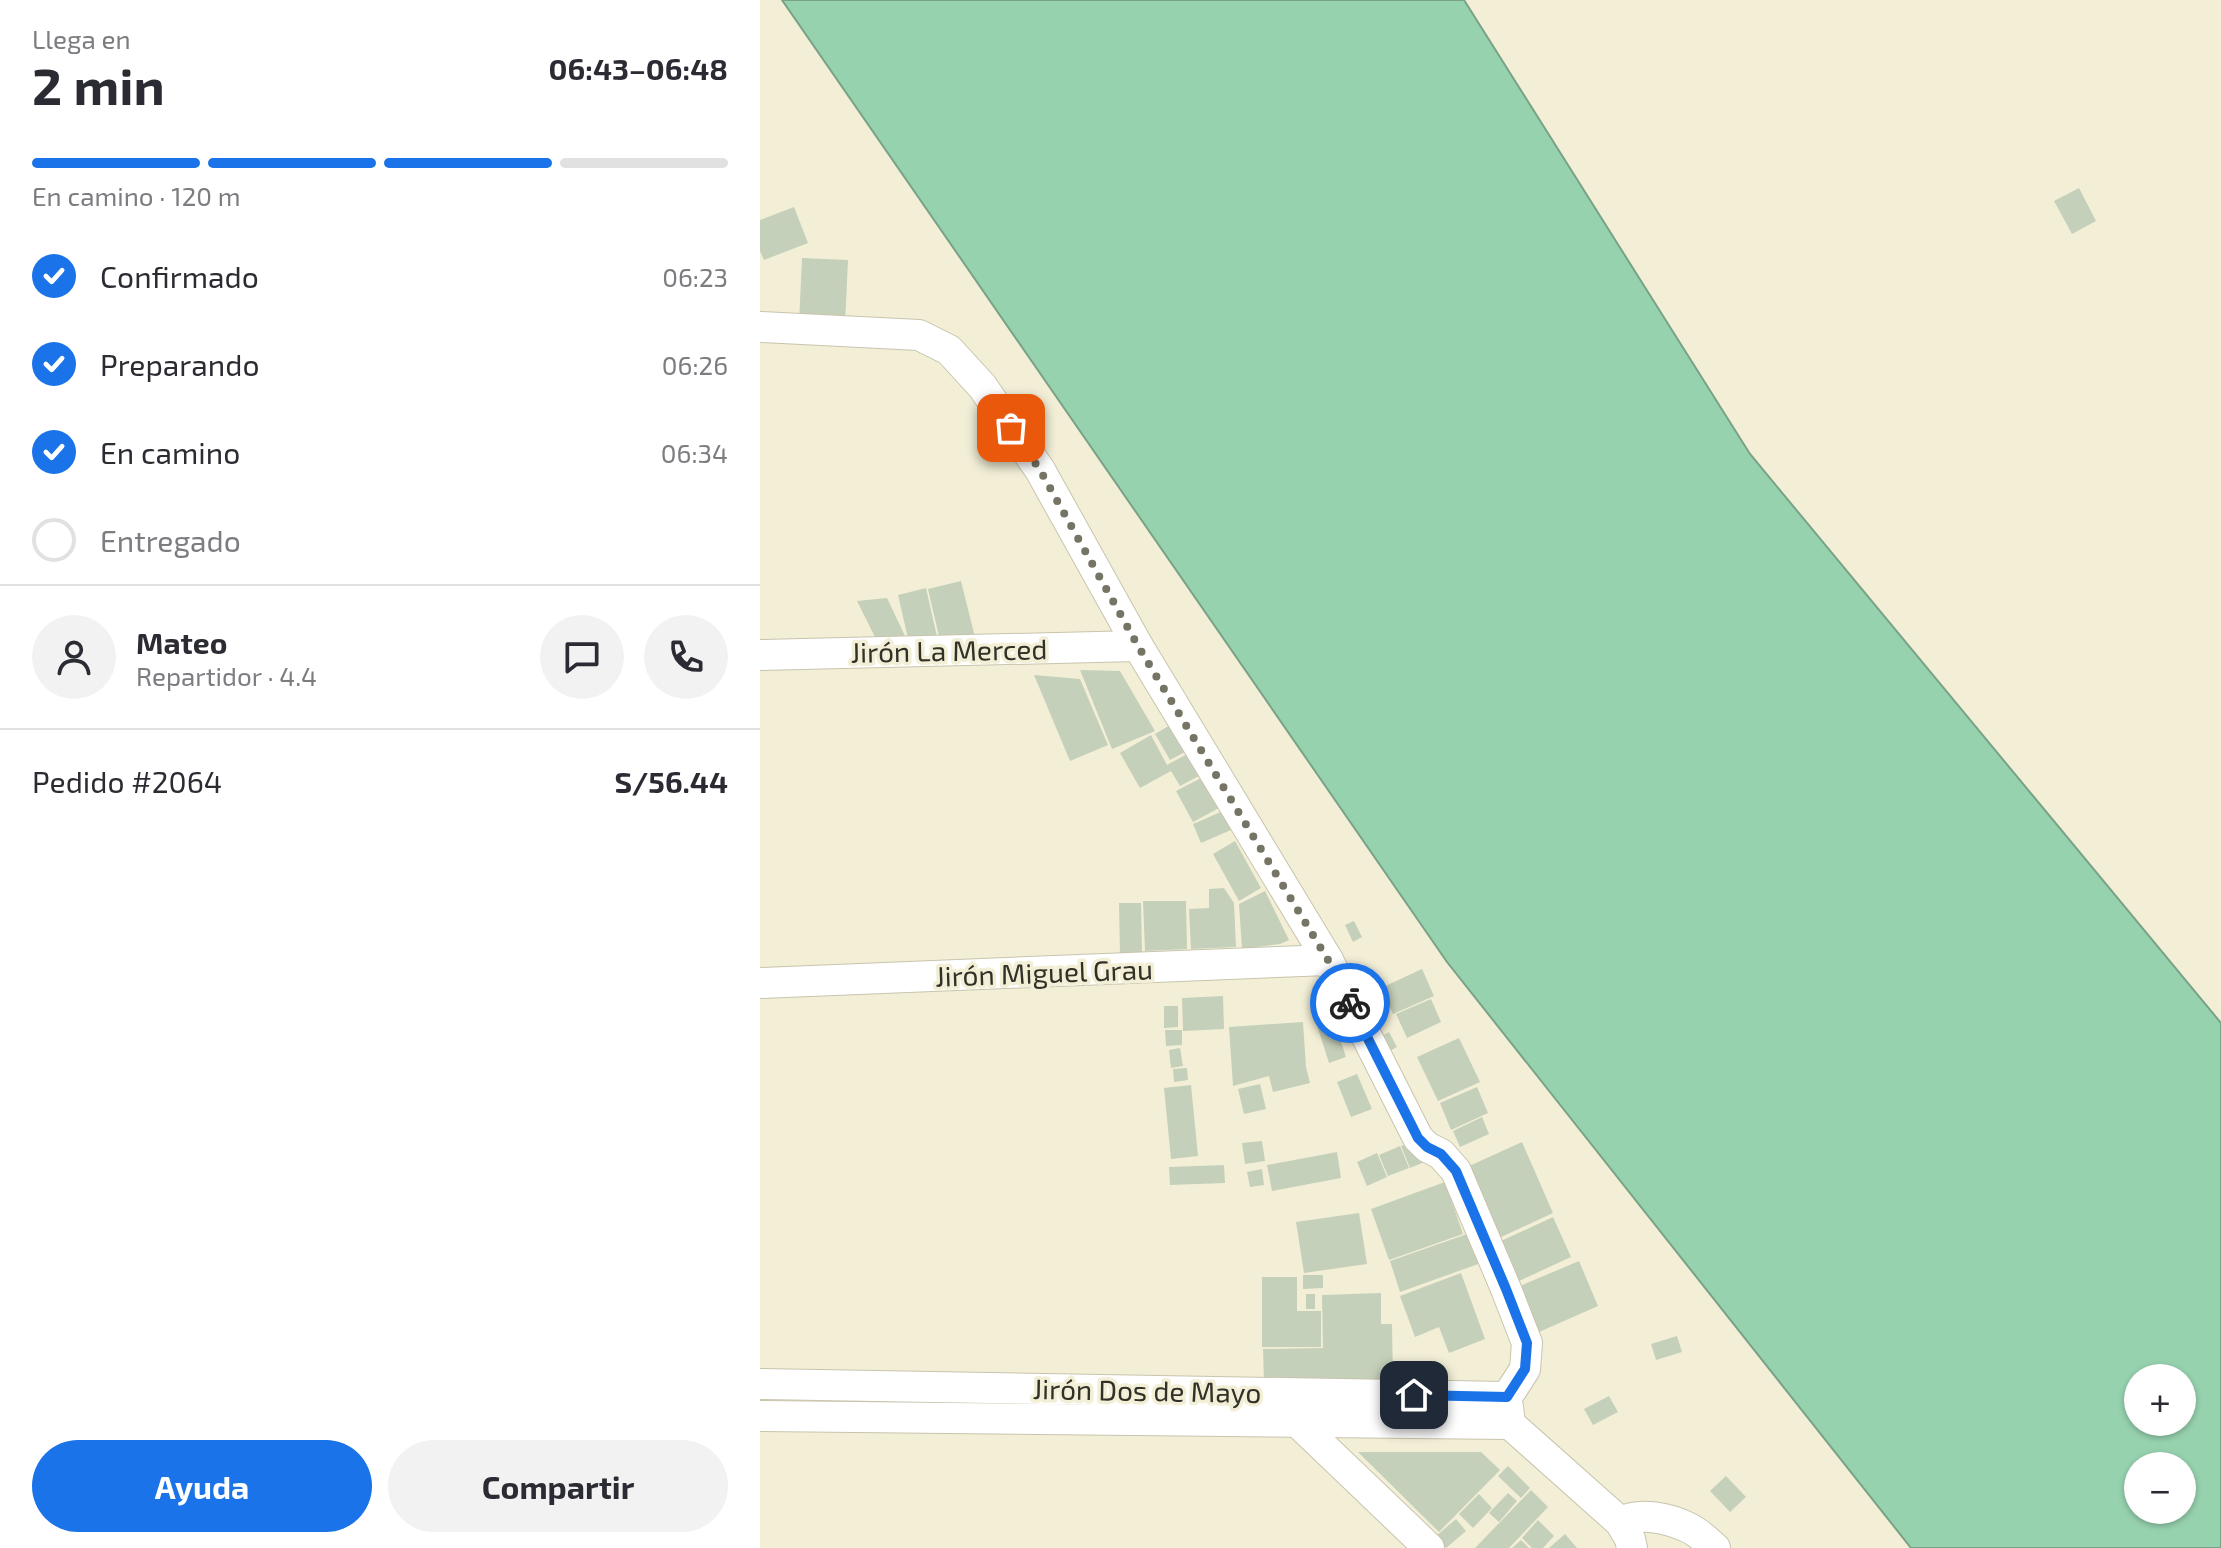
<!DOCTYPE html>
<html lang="es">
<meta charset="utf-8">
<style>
:root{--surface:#fff;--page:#f2f2f3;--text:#2b2b33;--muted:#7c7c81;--line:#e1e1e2;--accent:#1a73e8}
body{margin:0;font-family:"Exo 2",sans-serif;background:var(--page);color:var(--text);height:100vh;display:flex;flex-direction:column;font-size:30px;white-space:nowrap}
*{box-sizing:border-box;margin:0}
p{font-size:26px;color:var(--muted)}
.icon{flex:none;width:44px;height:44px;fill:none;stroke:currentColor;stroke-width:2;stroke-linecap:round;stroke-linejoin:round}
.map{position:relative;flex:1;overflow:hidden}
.drawer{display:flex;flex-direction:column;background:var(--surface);width:760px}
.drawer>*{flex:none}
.controls{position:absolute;left:1364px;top:1364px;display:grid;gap:16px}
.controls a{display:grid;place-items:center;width:72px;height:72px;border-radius:50%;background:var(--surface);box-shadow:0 2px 6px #0004;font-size:40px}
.pin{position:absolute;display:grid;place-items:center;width:68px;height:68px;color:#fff;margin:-34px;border-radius:16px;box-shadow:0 4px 12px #0006}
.courier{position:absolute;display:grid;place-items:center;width:80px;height:80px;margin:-40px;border:6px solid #1a73e8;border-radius:50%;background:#fff;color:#222;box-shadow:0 2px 10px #0007}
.headline em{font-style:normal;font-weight:700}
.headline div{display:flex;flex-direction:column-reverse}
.headline{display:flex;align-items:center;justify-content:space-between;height:136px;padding:0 32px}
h1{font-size:52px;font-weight:700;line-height:60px}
.bar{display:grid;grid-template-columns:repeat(4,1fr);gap:12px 8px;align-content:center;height:96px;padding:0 32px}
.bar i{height:10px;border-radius:6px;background:var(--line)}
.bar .active{background:var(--accent)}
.bar p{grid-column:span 4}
.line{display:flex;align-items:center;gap:20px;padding:0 32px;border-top:2px solid var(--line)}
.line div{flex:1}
.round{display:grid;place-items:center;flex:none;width:84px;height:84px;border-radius:42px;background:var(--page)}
ol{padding:0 32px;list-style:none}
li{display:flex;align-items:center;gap:24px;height:88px}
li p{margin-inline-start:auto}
li .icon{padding:8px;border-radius:50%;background:var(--accent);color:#fff;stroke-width:4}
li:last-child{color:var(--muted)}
li i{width:44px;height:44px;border:4px solid var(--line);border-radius:50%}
.action{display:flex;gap:16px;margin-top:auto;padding:16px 32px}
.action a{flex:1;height:92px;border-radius:48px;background:var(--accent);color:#fff;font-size:32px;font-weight:700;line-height:92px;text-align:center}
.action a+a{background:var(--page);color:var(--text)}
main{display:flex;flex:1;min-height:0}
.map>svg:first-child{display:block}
.water{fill:#97d2af;stroke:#79a286;stroke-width:2;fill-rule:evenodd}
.building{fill:#c5d0ba}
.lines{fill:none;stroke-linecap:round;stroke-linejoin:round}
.minor-casing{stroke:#c8c4ad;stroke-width:32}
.minor{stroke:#fff;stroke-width:30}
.done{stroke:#767465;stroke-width:8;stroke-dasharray:0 14.4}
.route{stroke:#1a73e8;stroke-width:10}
.labels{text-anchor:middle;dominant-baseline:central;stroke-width:7;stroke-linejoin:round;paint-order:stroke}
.street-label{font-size:28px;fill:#323128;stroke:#f3efd7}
</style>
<main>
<section class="drawer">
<div class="headline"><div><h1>2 min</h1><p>Llega en</p></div><em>06:43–06:48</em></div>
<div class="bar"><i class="active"></i><i class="active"></i><i class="active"></i><i></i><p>En camino · 120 m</p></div>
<ol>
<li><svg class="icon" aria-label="check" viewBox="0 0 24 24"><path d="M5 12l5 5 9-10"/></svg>Confirmado<p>06:23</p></li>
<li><svg class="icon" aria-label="check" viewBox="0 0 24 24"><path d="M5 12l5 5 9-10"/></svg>Preparando<p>06:26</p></li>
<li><svg class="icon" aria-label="check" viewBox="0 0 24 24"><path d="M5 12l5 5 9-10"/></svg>En camino<p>06:34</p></li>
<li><i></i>Entregado</li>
</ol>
<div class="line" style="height:144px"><a class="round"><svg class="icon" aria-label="person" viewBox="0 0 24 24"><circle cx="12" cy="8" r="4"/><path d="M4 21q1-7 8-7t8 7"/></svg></a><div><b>Mateo</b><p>Repartidor · 4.4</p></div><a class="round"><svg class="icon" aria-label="chat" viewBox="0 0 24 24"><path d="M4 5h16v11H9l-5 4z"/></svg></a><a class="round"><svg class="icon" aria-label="phone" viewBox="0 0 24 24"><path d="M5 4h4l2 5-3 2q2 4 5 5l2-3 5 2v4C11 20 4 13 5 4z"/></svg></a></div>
<div class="line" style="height:104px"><div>Pedido #2064</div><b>S/56.44</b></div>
<div class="action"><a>Ayuda</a><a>Compartir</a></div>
</section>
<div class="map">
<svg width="1461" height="1548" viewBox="0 0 1461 1548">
<rect width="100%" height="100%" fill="#f3efd7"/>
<path class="water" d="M22 0H704L990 454 1461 1023V1548H1151L687 962ZM1378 1378H1422V1422H1378ZM1378 1466H1422V1510H1378Z"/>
<g class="building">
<path d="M1319 188 1336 221 1312 234 1294 201Z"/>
<path d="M34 207 48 243 4 260 0 251V220Z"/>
<path d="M42 258 88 260 85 325 39 323Z"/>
<path d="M201 581 215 637 181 645 168 589Z"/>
<path d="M166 588 178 641 150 647 138 595Z"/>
<path d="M127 598 145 636 116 639 97 601Z"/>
<path d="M320 670 360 671 395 731 352 749Z"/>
<path d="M274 675 320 679 348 745 310 761Z"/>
<path d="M412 724 427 751 410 760 395 734Z"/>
<path d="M391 735 407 765 427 754 439 776 420 786 411 771 380 788 360 753Z"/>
<path d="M443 777 459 808 433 822 416 791Z"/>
<path d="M463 811 471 830 441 843 433 824Z"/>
<path d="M475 841 501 888 479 901 453 854Z"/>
<path d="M464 888 474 903 476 947 431 949 429 909 449 908V889Z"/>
<path d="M505 891 529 940 520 944 482 949 479 904Z"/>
<path d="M383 901H426L427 949 385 951Z"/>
<path d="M359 903H381L382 955H360Z"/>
<path d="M594 921 602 937 593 942 585 925Z"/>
<path d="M662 969 674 996 633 1014 621 988Z"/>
<path d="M463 996 464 1029 423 1031 422 998Z"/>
<path d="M671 999 681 1022 647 1038 636 1014Z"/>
<path d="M404 1006H418V1027L404 1028Z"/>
<path d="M572 1014 586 1057 569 1063 555 1019Z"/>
<path d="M543 1022 546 1067 550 1083 513 1092 509 1076 473 1086 469 1027Z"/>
<path d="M405 1030H422V1045L406 1046Z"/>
<path d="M629 1032 637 1047 626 1053 618 1038Z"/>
<path d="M699 1038 720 1082 678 1101 657 1057Z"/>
<path d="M420 1048 423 1066 411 1068 409 1050Z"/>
<path d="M427 1068 428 1080 414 1082 413 1069Z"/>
<path d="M597 1074 612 1109 591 1117 577 1082Z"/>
<path d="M500 1084 506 1109 484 1114 478 1089Z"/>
<path d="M431 1085 438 1156 411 1159 404 1088Z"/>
<path d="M717 1087 728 1113 691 1130 680 1103Z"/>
<path d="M722 1117 729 1134 700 1147 693 1131Z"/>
<path d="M502 1141 505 1161 485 1164 482 1143Z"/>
<path d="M656 1141 667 1161 650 1168 641 1146Z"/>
<path d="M762 1142 793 1213 739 1238 707 1167Z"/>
<path d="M640 1146 649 1168 628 1176 619 1155Z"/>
<path d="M577 1152 581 1178 512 1191 507 1165Z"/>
<path d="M617 1153 627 1177 607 1186 597 1162Z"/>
<path d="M464 1165 465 1183 410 1185 409 1167Z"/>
<path d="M502 1169 504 1185 490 1187 487 1172Z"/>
<path d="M685 1182 703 1234 629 1260 611 1209Z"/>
<path d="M599 1213 607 1264 544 1273 536 1222Z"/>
<path d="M793 1217 811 1257 759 1281 741 1241Z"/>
<path d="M710 1233 721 1263 640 1292 630 1261Z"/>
<path d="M819 1261 838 1306 779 1332 760 1286Z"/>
<path d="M701 1273 725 1339 689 1353 679 1327 655 1337 640 1296Z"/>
<path d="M543 1275H563V1288L543 1289Z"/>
<path d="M502 1277H537V1311H561V1347H502Z"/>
<path d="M621 1293V1324H632L633 1380 504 1382 503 1349 563 1348 562 1295Z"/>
<rect x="546" y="1294" width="9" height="15"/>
<path d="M917 1336 922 1352 896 1360 891 1344Z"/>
<path d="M849 1396 858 1412 833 1425 824 1409Z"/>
<path d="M598 1452H721L740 1470 679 1532Z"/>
<path d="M748 1466 770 1488 761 1498 738 1476Z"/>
<path d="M966 1476 986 1497 970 1512 950 1491Z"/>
<path d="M771 1490 788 1507 749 1548H715Z"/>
<path d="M748 1493 757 1501 739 1522 729 1513Z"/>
<path d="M719 1494 732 1508 713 1528 699 1514Z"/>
<path d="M696 1519 706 1531 686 1548 676 1536Z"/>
<path d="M778 1520 794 1536 783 1548H772L762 1538Z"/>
<path d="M805 1534 817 1548H789Z"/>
<path d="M761 1540 769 1548H752Z"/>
</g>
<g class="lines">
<defs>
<g id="minor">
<path d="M0 327 159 335 189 350 222 386 280 470 378 646 568 960 658 1138 667 1147 681 1154 696 1171 746 1289 767 1343 765 1369 747 1397"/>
<path d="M0 655 378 646"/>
<path d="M0 983 568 960"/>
<path d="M0 1384 747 1397"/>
<path d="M748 1407 750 1424 860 1522 870 1539 872 1548"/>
<path d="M530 1415 669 1548"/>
<path d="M0 1416 750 1424"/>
<path d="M860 1522C881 1512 909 1518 929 1528 938 1532 947 1541 955 1548"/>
</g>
</defs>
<use href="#minor" class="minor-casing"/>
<use href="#minor" class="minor"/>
</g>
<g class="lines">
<path class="done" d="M251 428 280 470 378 646 568 960 590 1003"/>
<path class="route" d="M590 1003 658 1138 667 1147 681 1154 696 1171 746 1289 767 1343 765 1369 747 1397 654 1395"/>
</g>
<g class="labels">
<g class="street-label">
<text transform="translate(189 650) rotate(-1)">Jirón La Merced</text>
<text transform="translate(284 972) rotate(-2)">Jirón Miguel Grau</text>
<text transform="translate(387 1390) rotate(1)">Jirón Dos de Mayo</text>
</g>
</g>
</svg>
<div class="controls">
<a>+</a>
<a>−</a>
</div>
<div class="pin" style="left:251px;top:428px;background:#ea580c"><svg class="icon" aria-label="bag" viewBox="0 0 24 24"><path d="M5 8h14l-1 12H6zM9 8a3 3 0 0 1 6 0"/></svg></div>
<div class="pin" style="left:654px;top:1395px;background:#1f2937"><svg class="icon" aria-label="home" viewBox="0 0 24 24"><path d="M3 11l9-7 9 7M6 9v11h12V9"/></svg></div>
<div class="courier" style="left:590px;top:1003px"><svg class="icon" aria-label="bike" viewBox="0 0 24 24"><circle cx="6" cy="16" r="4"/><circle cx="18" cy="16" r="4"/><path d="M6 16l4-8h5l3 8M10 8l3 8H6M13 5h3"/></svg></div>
</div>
</main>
